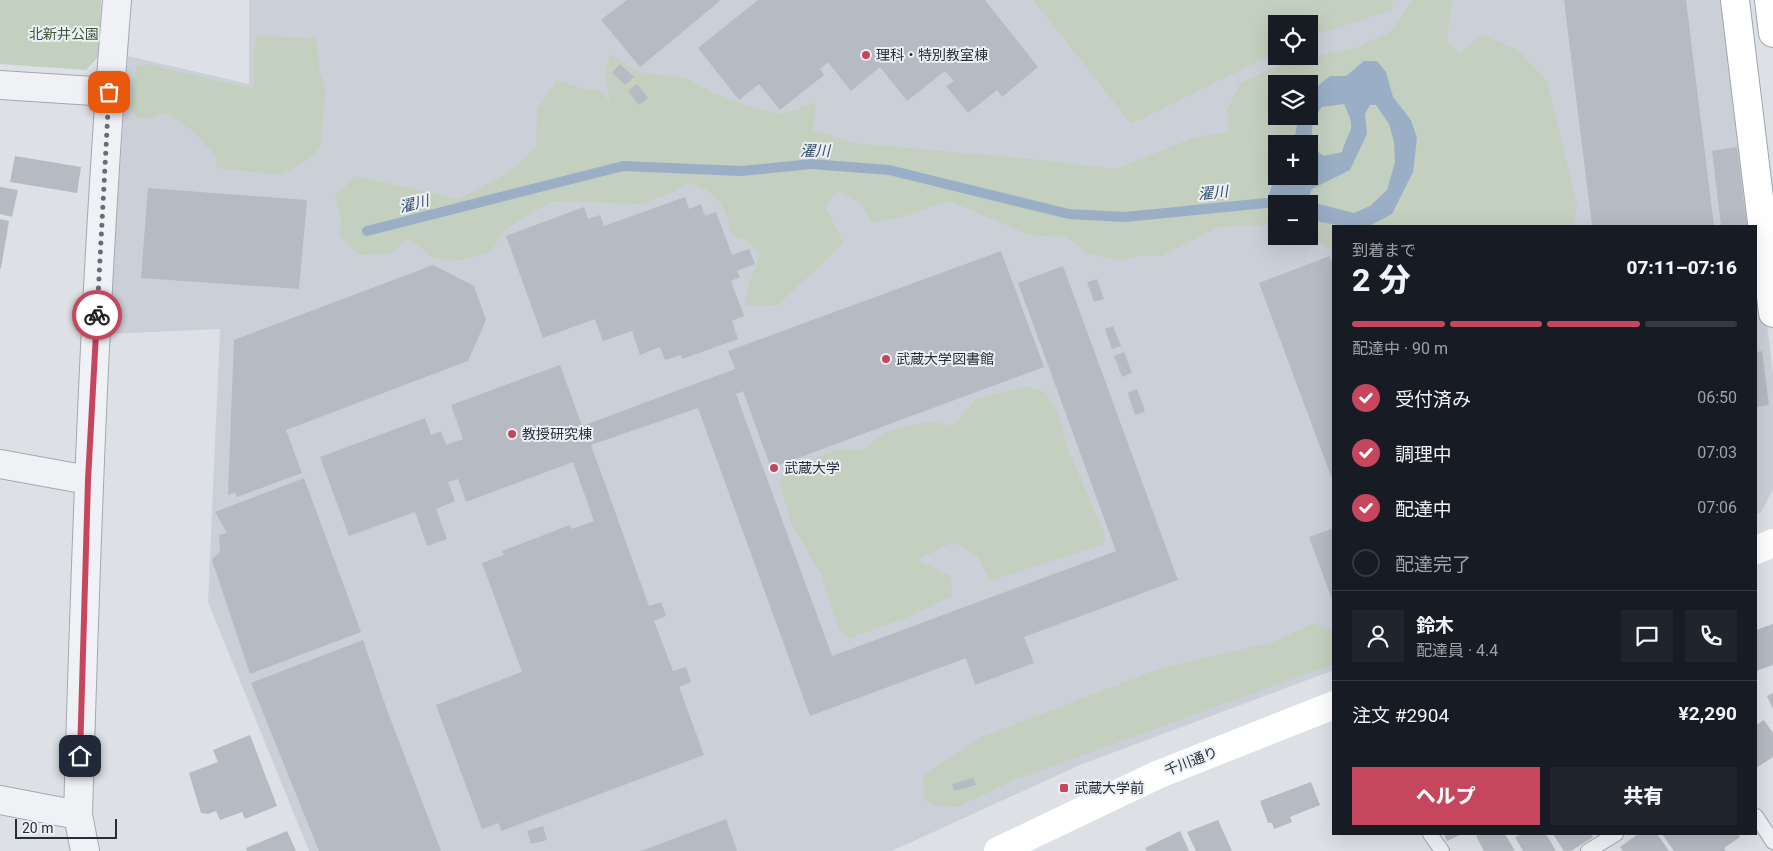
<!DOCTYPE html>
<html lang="ja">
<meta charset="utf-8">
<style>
:root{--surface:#171b24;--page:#20242c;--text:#f1f3f6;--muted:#9ea1a6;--line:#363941;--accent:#c6475d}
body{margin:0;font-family:Roboto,"Noto Sans JP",sans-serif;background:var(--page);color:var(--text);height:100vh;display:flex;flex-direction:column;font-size:19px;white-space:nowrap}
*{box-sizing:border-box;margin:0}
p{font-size:16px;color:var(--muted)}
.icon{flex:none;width:28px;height:28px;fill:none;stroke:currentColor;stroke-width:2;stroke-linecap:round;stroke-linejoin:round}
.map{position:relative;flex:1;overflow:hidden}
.details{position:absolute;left:1332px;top:225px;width:425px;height:610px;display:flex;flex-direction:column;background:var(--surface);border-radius:0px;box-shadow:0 5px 20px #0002}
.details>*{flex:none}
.fabs{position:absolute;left:1268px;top:15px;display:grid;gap:10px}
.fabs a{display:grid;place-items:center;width:50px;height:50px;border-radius:0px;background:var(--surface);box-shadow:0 5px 20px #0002;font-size:25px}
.scale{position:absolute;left:15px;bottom:12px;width:102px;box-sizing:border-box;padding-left:5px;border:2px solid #272f3c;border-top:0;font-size:14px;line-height:18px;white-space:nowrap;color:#272f3c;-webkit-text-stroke:4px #ecf0f4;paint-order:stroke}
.pin{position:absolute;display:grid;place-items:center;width:42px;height:42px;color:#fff;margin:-21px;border-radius:10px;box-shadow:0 2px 8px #0006}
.courier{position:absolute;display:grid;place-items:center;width:50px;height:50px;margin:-25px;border:4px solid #c6475d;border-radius:50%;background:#fff;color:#222;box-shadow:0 1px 6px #0007}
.headline em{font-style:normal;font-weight:800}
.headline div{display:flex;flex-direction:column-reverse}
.headline{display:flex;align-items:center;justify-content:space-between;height:85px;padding:0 20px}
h1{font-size:32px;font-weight:800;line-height:38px}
.bar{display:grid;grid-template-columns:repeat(4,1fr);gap:8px 5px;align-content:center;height:60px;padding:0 20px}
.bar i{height:6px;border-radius:4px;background:var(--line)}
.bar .on{background:var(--accent)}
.bar p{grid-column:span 4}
.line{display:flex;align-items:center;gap:12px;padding:0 20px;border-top:1px solid var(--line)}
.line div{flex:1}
.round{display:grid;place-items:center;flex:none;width:52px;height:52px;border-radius:0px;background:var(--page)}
ol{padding:0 20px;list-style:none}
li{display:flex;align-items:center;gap:15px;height:55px}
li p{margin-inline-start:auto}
li .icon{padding:5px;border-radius:50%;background:var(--accent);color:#fff;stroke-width:4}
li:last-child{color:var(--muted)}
li i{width:28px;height:28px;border:2px solid var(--line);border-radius:50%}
.action{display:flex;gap:10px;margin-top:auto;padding:10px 20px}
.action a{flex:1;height:58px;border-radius:0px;background:var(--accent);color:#fff;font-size:20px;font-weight:800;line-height:58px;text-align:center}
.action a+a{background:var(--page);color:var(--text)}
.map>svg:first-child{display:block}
.built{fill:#cbd0d8;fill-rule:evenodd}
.green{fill:#c3d0bf;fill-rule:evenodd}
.water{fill:#9aafc5;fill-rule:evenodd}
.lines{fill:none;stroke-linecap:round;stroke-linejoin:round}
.stream{stroke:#9aafc5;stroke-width:10}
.building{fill:#b5bac3}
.service-casing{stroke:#a3a8b0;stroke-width:16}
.minor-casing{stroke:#a3a8b0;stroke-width:30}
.primary-casing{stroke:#9da6b1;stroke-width:30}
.service{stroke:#eff1f5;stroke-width:14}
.minor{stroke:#eff1f5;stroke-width:28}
.secondary{stroke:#fff;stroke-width:28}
.primary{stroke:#fff;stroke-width:28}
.done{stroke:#676d78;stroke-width:5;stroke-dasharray:0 9}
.route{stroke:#c6475d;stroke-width:6}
.poi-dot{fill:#c6475d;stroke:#ecf0f4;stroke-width:2}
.labels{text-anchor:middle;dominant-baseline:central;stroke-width:4;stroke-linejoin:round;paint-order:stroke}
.park-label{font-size:14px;fill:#3d5736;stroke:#ecf0f4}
.poi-label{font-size:14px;fill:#272f3c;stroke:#ecf0f4;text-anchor:start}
.street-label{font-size:14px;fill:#272f3c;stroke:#ecf0f4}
.water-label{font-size:15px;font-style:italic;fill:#344f6d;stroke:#ecf0f4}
</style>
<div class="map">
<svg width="1773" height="851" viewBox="0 0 1773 851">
<rect width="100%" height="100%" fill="#dde1e6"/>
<g class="built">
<path d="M249 0H1728L1755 226H1334V670L1080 765 892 851H309L208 602 220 329 108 334 128 56 249 84ZM1276 24H1309V56H1276ZM1276 84H1309V116H1276ZM1276 144H1309V176H1276ZM1276 204H1309V236H1276Z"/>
<path d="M1756 234 1773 374V490L1761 512 1756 514Z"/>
</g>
<g class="green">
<path d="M0 0H101L99 56 86 70 0 64Z"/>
<path d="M1033 0H1392L1393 10 1309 37V24H1276V53L1131 124Z"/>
<path d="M1412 0H1452L1447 40 1459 53 1482 35 1518 50 1547 81 1577 203 1574 226H1334V252L1309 235V204H1276V225L1218 227 1162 256 1140 255 1121 261 1088 254 1066 237 1029 235 949 201 903 217 871 223 862 204 837 191 825 206 844 243 778 305 744 306 749 283 760 255 746 240 731 235C727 206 716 190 687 183L669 194 641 204 552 201 506 229 491 251 464 260 435 259 409 239 388 254 359 255 340 236 341 221 335 196 356 176 458 199 512 171 536 145 537 110 557 80 581 88 600 91 610 102 605 75 610 54 638 72 687 78 713 93 754 108 783 114 816 102 813 130 854 143 1042 160 1116 169 1195 137 1229 132 1227 110 1240 83 1284 63 1355 48 1390 32ZM1276 84H1309V116H1276ZM1276 144H1309V176H1276Z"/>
<path d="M257 36 316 38 320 73 326 88 320 148 312 157 281 175 216 168 217 157 191 130 166 113 151 119 136 117 130 107 136 67 146 64 254 89V48Z"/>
<path d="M1026 386 1045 392 1055 406 1070 454 1105 535 1104 544 990 581 977 556 953 542 917 560 951 576 952 596 908 617 848 639 839 629 822 576 791 523 779 482 786 470 836 450H862L887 431 929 421 953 426 976 399Z"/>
<path d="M1314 623 1334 631V664L1012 781 958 807 935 806 925 800 922 776 982 737 1161 668 1273 642Z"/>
</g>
<path class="water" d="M1364 61H1377L1386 72 1393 97 1411 120 1417 138 1413 172 1392 214 1369 226H1343L1309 220V204H1276V214L1270 213 1266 203 1276 173V176H1309V144H1290L1294 140 1299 116H1309L1310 92 1330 76H1346ZM1344 104C1357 132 1350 126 1342 152L1324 156 1314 149C1310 132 1311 120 1322 107ZM1370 105H1376L1389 124 1394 142 1395 162 1387 190 1370 206 1354 213 1307 201 1312 189 1350 170 1367 134 1365 114Z"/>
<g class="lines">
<path class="stream" d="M367 231 623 166 741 171 811 164 889 170 1069 214 1125 217 1266 203"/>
</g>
<g class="building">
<path d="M627 0H719L720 1 640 67 601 20Z"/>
<path d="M758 0H985L1038 67 1002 97 997 90 968 113 946 86 954 81 945 71 907 101 880 67 851 91 828 62 820 69 824 75 780 110 759 84 739 100 698 48Z"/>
<path d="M1564 0H1686L1714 226H1592Z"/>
<path d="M620 64 634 77 625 85 612 73Z"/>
<path d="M637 84 648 98 639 105 628 91Z"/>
<path d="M1737 147 1747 226H1721L1712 151Z"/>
<path d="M15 156 81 167 77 193 10 182Z"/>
<path d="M0 187 18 190 12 217 0 214Z"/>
<path d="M148 188 307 200 299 289 141 278Z"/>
<path d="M685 197 689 209 701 204 705 216 716 212 732 255 749 249 755 264 737 271 740 277 731 281 744 316 732 321 738 339 682 359 681 355 665 360 660 347 640 355 632 331 603 341 595 319 543 338 506 236 584 207 588 219 600 215 604 226Z"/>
<path d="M0 219 9 221 1 268H0Z"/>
<path d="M1001 251 1044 367 771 468 743 391 736 394 832 656 1116 551 1018 283 1063 266 1178 580 1024 637 1034 663 975 685 966 658 810 716 698 408 591 445 649 606 661 602 666 616 654 621 673 671 686 667 691 682 679 687 704 755 501 831 499 823 482 829 436 705 522 672 482 563 504 555 502 551 570 525 572 529 594 521 573 462 466 502 458 479 448 482 455 501 436 509 447 539 427 546 415 512 349 536 320 457 425 418 431 435 441 431 446 445 463 439 451 405 560 365 582 426 735 369 728 351Z"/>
<path d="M1330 256 1334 268V484L1259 283Z"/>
<path d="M433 265 474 286 486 320 468 361 286 430 302 473 237 497 235 492 228 495 234 340Z"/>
<path d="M1097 279 1104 299 1094 302 1087 282Z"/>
<path d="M1113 326 1121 346 1112 349 1105 329Z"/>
<path d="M1762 351 1769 405 1756 407V352Z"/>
<path d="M1124 352 1132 373 1122 377 1114 356Z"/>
<path d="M1137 389 1145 411 1135 415 1128 393Z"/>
<path d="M304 478 361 632 250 674 212 560 220 551 219 535 227 533 215 512Z"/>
<path d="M1334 528V605L1309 537Z"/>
<path d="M1773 624V665L1756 671V630Z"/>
<path d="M363 640 387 710 441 851H319L251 683Z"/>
<path d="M1773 693V709L1767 696Z"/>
<path d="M1764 720 1773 733V757L1756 768V725Z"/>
<path d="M250 735 277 806 245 819 242 812 220 820 216 811 208 814 201 813 189 773 218 762 213 750Z"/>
<path d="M973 778 976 785 954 791 952 784Z"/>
<path d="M1311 782 1320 805 1290 817 1292 822 1274 829 1272 823H1268L1260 801Z"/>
<path d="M726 819 737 851H641Z"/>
<path d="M1218 820 1232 851H1196L1187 832Z"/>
<path d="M543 826 547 840 531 844 527 831Z"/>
<path d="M287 831 296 851H247L246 848Z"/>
<path d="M1180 831 1189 851H1147L1145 848Z"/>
<path d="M1444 834H1462L1447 841Z"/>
<path d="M1480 834H1505L1515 851H1484L1476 836Z"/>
<path d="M1522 834H1546L1556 851H1523L1515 837Z"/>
<path d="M1553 834H1591L1593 837 1571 851H1564Z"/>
<path d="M1638 834H1657L1669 851H1623L1620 847Z"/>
<path d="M1662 834H1738L1740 837 1724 848 1726 851H1674Z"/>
</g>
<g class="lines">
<defs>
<g id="service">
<path d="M1756 816 1773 842"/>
<path d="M1430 834 1442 851"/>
<path d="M1588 851 1616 834"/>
</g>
<g id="minor">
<path d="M0 85 109 92"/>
<path d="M0 464 88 480"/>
<path d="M0 800 78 815"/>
<path d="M85 851 78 815C86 543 95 271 117 0"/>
</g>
<g id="primary">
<path d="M1735 0 1773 313"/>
<path d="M1769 0 1773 33"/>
</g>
</defs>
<use href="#service" class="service-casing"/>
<use href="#minor" class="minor-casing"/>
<use href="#primary" class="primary-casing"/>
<use href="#service" class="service"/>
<use href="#minor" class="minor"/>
<g class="secondary">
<path d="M1756 550 1773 543"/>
<path d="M998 851 1157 775 1334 705"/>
</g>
<use href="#primary" class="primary"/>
</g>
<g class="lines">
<path class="done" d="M97 315 109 92"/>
<path class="route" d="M80 756 88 480 97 315"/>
</g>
<g class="poi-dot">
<circle cx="866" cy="55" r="5"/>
<circle cx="886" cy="359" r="5"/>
<circle cx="512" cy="434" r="5"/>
<circle cx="774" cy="468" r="5"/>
<rect x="1059" y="783" width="10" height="10" rx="2.5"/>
</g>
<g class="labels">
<g class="park-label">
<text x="64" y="34">北新井公園</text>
</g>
<g class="poi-label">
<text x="876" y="55">理科・特別教室棟</text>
<text x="896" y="359">武蔵大学図書館</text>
<text x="522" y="434">教授研究棟</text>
<text x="784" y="468">武蔵大学</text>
<text x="1074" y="788">武蔵大学前</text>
</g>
<g class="street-label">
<text transform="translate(1191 761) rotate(-21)">千川通り</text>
</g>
<g class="water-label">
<text x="815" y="151">濯川</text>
<text transform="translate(1213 193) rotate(-6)">濯川</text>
<text transform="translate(414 204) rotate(-14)">濯川</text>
</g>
</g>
</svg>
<div class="fabs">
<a><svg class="icon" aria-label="locate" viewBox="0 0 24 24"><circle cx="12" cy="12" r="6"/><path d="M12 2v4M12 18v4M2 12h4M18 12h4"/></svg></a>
<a><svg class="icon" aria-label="layers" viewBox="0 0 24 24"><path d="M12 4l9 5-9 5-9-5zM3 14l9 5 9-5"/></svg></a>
<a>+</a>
<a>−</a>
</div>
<div class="scale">20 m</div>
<div class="pin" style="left:109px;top:92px;background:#ea580c"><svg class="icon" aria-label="bag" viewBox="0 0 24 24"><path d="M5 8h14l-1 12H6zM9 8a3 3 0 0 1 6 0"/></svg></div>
<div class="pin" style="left:80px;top:756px;background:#1f2937"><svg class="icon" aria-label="home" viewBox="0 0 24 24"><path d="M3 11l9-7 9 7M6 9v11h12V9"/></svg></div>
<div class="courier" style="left:97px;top:315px"><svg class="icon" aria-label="bike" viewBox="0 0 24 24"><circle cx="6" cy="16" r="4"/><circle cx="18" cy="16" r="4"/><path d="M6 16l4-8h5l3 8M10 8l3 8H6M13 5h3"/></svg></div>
<section class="details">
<div class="headline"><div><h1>2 分</h1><p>到着まで</p></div><em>07:11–07:16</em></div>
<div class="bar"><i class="on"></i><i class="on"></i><i class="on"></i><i></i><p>配達中 · 90 m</p></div>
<ol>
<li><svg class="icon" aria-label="check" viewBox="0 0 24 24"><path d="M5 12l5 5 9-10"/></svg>受付済み<p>06:50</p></li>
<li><svg class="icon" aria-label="check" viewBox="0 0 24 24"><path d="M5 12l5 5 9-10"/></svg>調理中<p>07:03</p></li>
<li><svg class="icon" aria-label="check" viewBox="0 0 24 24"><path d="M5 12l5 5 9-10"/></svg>配達中<p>07:06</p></li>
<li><i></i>配達完了</li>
</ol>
<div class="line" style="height:90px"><a class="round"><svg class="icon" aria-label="person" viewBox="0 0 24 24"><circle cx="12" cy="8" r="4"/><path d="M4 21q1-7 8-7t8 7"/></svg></a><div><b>鈴木</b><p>配達員 · 4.4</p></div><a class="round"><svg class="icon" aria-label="chat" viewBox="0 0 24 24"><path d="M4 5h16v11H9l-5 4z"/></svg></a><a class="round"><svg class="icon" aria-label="phone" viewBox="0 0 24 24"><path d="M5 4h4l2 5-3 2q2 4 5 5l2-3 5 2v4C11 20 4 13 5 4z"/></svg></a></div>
<div class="line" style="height:65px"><div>注文 #2904</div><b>¥2,290</b></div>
<div class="action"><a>ヘルプ</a><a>共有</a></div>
</section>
</div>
